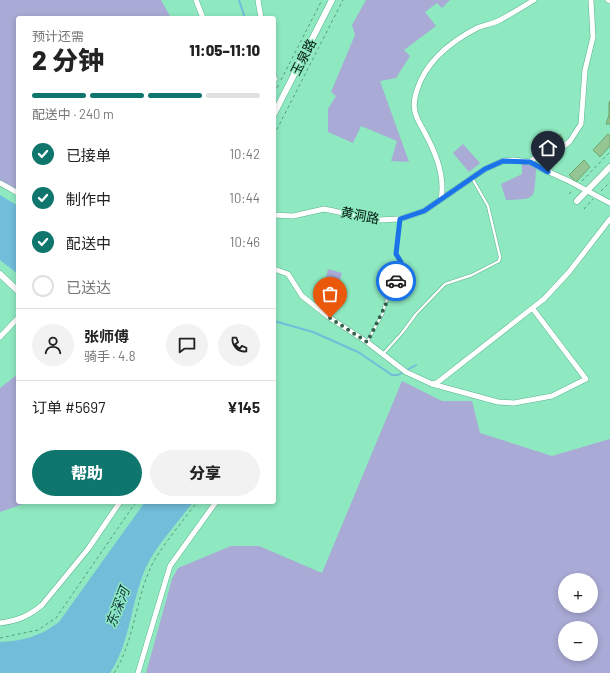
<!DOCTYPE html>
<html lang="zh">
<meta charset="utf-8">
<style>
:root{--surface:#fff;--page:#f2f2f2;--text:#222;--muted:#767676;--line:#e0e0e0;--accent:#0f766e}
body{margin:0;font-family:Barlow,"Noto Sans SC",sans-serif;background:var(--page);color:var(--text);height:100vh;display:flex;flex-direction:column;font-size:15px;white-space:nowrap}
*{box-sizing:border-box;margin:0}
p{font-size:13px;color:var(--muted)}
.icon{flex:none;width:22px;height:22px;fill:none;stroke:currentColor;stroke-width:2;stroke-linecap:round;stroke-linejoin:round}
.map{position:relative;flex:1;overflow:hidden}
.side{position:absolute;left:16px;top:16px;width:260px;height:488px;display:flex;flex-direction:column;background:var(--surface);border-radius:4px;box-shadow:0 2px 6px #0003}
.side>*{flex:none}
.tools{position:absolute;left:558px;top:573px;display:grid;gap:8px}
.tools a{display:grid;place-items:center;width:40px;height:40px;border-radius:50%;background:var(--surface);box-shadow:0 2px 6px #0003;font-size:20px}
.pin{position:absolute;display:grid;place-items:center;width:34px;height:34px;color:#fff;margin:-41px -17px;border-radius:50% 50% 50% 0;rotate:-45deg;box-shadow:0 0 4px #0007}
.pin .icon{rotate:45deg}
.courier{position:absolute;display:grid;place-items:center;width:40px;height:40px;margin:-20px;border:3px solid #1a73e8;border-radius:50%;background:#fff;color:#222;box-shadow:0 1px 5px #0007}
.head em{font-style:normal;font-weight:800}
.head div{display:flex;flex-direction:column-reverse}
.head{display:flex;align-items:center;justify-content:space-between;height:68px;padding:0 16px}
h1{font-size:26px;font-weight:800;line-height:30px}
.bar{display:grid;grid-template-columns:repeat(4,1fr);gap:6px 4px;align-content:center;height:48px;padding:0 16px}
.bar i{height:5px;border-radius:3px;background:var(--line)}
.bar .on{background:var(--accent)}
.bar p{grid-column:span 4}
.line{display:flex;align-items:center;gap:10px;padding:0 16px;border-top:1px solid var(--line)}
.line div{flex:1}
.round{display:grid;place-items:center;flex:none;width:42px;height:42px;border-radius:21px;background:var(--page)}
ol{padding:0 16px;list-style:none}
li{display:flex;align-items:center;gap:12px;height:44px}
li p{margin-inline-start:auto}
li .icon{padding:4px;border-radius:50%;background:var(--accent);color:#fff;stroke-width:4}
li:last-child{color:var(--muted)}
li i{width:22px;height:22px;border:2px solid var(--line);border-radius:50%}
.cta{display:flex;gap:8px;margin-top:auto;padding:8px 16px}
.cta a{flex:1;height:46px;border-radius:24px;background:var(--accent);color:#fff;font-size:16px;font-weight:800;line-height:46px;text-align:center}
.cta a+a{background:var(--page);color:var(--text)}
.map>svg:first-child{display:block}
.green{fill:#a9aad5;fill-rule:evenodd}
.water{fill:#71bdda}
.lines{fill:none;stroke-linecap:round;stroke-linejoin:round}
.stream{stroke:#71bdda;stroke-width:2}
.building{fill:#95c593;stroke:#6da66c}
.service-casing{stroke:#5ab48e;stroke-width:3.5}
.minor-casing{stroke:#5ab48e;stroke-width:6}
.tertiary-casing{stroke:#5ab48e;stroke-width:7}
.path{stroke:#599b7d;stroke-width:1;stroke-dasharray:3 3;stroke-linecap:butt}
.service{stroke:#fff;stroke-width:2.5}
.minor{stroke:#fff;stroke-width:5}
.tertiary{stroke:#fff;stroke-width:6}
.done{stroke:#32614c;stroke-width:4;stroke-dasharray:0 7.2}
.route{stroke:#1a73e8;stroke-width:5}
.labels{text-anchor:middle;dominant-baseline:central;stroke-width:3;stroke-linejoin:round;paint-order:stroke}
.street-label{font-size:13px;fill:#00180d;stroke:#8ee8c0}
.water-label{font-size:14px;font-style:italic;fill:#123643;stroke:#8ee8c0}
</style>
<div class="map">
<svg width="610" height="673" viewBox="0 0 610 673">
<rect width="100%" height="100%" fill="#8ee8c0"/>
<g class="green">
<path d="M0 0H161L171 18H18V193L0 181Z"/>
<path d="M366 0H450L442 8 437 3 425 12 436 26 404 50 410 56 396 78 380 81 409 162 391 161 397 141 361 126 353 143 328 132V109L336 96 331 92 355 35 352 25Z"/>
<path d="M463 144 480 163 469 172 453 153Z"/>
<path d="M522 164H528L536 169C534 200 537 199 506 200L501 184 522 174Z"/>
<path d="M328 269 342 273 335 297 322 294Z"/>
<path d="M18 374V502H29L0 512V388Z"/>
<path d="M402 381 442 401H472L480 433 552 456 610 439V673H146L172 579 178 568 231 546H259L322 573ZM565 580H591V606H565ZM565 628H591V654H565Z"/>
</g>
<g class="water">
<path d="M0 195 18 206V274L0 260Z"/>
<path d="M145 502H193C179 521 156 546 146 567 131 601 131 641 110 673H0V642C23 641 41 636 59 622Z"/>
</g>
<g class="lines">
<g class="stream">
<path d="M239 0 245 18"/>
<path d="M274 321 313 332 358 352 392 375H398L416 365"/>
</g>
</g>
<g class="building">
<path d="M609 102H610V124H606L609 115Z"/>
<path d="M560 134 563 139 558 143 555 139Z"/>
<path d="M608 134 610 136V146L600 157 593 150Z"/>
<path d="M584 160 590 167 576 182 569 175Z"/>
</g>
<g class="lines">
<defs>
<g id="service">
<path d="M367 342 383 313 385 304 399 274 401 262 396 254 400 220"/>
<path d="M383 354 402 333 416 314 445 284 472 275 499 261 500 257 488 206 472 178"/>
</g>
<g id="minor">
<path d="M196 0 203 18"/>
<path d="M258 0 261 18"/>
<path d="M608 0 610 1"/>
<path d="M274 77 275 79"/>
<path d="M530 162 536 157 563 147 570 141 581 124 585 70 593 37 591 0"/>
<path d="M0 183 18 193"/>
<path d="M441 199C446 172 432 145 419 122 413 111 413 102 417 90 426 61 450 42 477 28 484 25 493 24 500 20 511 14 523 7 534 0"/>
<path d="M274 215 293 216 324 209 378 220 400 219 424 211 485 169 503 161 513 160 530 162 538 167 569 181 610 203"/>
<path d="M274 269 288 274 302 296 330 318 367 342 406 372 432 384 498 402 514 403 552 396 586 379 533 309"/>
<path d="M0 337 18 318"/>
<path d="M432 384 438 382 544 299 569 272 610 219"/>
<path d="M0 623C17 621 29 616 42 605L88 549 120 502"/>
<path d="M138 673 170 566 216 502"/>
</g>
<g id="tertiary">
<path d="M274 114 332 0"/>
<path d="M577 201 610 167"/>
<path d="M0 274 18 291"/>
</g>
</defs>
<use href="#service" class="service-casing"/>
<use href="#minor" class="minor-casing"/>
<use href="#tertiary" class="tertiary-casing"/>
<g class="path">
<path d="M281 80 322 0"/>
<path d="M274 93 279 84"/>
<path d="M274 135 343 0"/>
<path d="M582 181 610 152"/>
<path d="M601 191 610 182"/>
<path d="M569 194 573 190"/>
<path d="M584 209 593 199"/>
<path d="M0 638 38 630 56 618 136 502"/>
<path d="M114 673C134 642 135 603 150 569 158 550 184 520 197 502"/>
</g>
<use href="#service" class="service"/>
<use href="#minor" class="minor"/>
<use href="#tertiary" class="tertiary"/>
</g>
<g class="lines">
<path class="done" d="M330 318 367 342C378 322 387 302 396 281"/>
<path class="route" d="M396 281 401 262 396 254 400 219 424 211 485 169 503 161 530 162 548 172"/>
</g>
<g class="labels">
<g class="street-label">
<text transform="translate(303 57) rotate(-63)">玉泉路</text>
<text transform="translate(360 215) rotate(11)">黄洞路</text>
</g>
<g class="water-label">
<text transform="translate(117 607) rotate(-69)">东深河</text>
</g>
</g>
</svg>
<div class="tools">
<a>+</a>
<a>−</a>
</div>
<div class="pin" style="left:330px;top:318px;background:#ea580c"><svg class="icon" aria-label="bag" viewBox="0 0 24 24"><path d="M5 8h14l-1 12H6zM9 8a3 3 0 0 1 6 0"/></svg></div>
<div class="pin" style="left:548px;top:172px;background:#1f2937"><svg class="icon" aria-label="home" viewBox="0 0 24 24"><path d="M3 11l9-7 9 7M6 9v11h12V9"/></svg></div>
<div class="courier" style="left:396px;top:281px"><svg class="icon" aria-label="car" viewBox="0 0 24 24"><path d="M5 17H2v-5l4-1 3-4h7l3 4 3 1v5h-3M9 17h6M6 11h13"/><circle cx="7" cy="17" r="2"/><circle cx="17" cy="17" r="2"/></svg></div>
<section class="side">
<div class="head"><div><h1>2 分钟</h1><p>预计还需</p></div><em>11:05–11:10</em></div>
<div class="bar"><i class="on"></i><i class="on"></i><i class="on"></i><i></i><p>配送中 · 240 m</p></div>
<ol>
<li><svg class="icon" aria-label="check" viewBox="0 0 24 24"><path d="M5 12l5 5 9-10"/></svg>已接单<p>10:42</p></li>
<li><svg class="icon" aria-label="check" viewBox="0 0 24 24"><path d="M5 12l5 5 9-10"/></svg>制作中<p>10:44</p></li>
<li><svg class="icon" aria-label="check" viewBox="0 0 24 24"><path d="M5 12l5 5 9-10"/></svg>配送中<p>10:46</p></li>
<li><i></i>已送达</li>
</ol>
<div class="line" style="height:72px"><a class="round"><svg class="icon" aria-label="person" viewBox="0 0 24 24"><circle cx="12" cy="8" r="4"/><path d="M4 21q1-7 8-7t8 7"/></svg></a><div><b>张师傅</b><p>骑手 · 4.8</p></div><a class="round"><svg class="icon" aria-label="chat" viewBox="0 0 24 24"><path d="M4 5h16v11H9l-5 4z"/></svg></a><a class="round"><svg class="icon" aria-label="phone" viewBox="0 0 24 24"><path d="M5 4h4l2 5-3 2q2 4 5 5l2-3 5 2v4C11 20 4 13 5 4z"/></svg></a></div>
<div class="line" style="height:52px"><div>订单 #5697</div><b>¥145</b></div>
<div class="cta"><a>帮助</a><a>分享</a></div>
</section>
</div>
